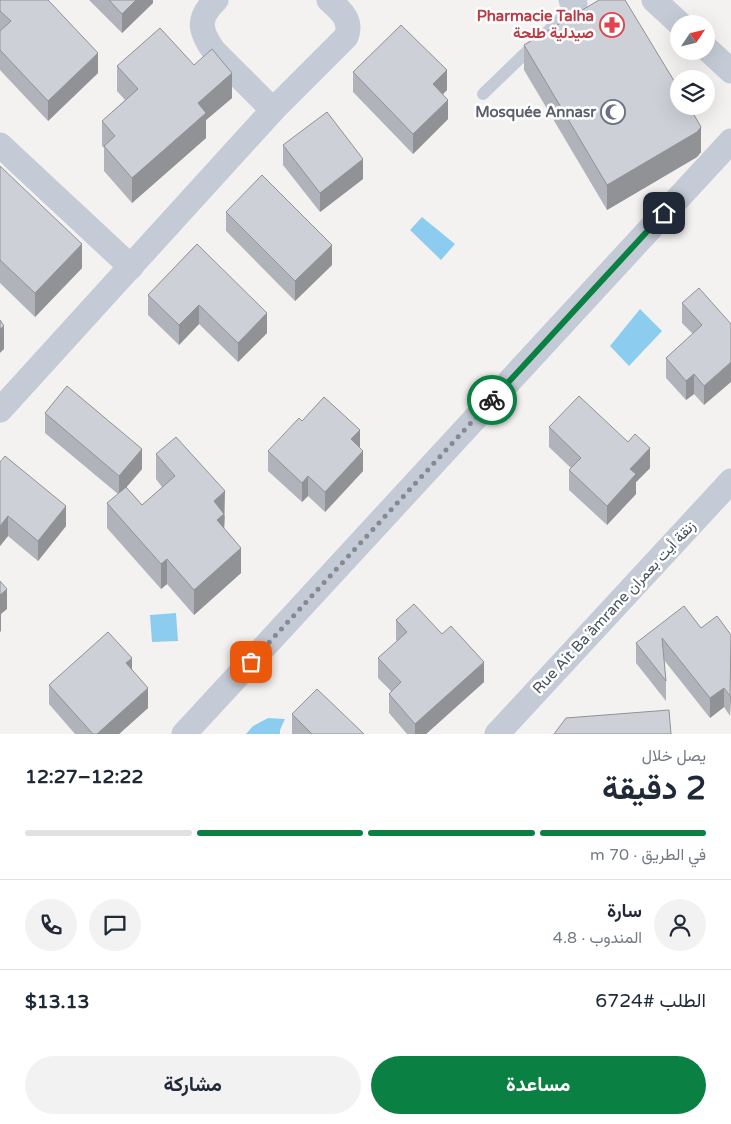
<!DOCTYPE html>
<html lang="ar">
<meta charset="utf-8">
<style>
:root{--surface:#fff;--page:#f2f2f3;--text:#1f2937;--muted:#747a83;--line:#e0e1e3;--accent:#0b8043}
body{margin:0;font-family:"Varela Round",Vazirmatn,sans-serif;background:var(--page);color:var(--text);direction:rtl;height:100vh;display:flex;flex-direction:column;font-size:19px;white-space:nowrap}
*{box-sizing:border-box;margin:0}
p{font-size:16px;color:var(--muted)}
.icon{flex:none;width:28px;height:28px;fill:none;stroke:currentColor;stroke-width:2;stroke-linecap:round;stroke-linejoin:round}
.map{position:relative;height:734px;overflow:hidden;direction:ltr}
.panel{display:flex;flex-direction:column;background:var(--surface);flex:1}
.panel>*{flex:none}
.needle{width:32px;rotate:55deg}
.buttons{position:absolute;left:670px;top:15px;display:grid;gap:10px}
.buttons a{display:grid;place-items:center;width:45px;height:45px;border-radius:50%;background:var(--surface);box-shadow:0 5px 20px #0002;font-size:25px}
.pin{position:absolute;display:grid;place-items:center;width:42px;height:42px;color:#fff;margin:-21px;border-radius:10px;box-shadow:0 2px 8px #0006}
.courier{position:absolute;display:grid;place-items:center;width:50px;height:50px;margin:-25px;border:4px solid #0b8043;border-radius:50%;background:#fff;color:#222;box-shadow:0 1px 6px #0007}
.overview em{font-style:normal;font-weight:700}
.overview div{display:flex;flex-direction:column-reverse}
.overview{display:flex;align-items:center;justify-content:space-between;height:85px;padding:0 25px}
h1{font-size:32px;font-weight:700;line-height:38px}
.bar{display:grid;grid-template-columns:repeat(4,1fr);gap:8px 5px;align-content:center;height:60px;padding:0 25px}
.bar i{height:6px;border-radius:4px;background:var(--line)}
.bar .on{background:var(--accent)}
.bar p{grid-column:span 4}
.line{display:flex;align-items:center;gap:12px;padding:0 25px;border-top:1px solid var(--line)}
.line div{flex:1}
.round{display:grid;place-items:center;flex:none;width:52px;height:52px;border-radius:26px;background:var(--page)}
.primary-button{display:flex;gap:10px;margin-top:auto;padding:10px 25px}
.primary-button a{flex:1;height:58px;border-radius:30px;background:var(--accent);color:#fff;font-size:20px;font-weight:700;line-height:58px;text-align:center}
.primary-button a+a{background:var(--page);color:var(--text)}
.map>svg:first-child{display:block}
.water{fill:#8ccdef}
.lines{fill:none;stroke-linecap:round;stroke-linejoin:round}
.service{stroke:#c5cbd6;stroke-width:12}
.minor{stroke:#c5cbd6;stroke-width:25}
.wall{fill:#b0b3b9}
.shaded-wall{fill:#909296}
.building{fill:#cdd0d7;stroke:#909296}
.done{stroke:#848a92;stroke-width:5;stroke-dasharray:0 9}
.route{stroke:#0b8043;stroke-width:6}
.labels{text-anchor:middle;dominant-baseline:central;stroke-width:5;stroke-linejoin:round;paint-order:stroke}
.health-label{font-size:15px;font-weight:bold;fill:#be3a42;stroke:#fff;text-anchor:end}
.worship-label{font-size:15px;font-weight:bold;fill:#5b616d;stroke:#fff;text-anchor:end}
.street-label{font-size:15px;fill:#48525f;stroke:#fff}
</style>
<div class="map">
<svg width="731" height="734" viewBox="0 0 731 734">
<rect width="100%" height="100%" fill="#f4f2f1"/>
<g class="water">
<path d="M422 217 455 244 441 260 410 230Z"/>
<path d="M640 309 662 331 629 366 610 346Z"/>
<path d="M176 613 178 641 152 642 150 615Z"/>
<path d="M268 718 285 719 280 730V734H246L253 726Z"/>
</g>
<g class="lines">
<path class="service" d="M483 94 578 2"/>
<g class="minor">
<path d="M216 0C197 18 199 30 214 51L273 110"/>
<path d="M571 0 575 4"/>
<path d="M654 0 680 24"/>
<path d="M706 48 731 71"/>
<path d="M0 145 131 267"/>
<path d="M0 410 273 110 346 37C353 20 340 10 329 0"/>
<path d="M184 734 731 141"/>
<path d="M497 734 731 481"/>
</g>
</g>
<g class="wall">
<path d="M0 0 98 73 48 121 0 70Z"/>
<path d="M89 0H153V3L122 33Z"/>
<path d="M524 45 701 152 697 157 607 210 524 70Z"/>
<path d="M194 65 232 98 206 120V138L132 203 104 171V148L102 146V121L125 100 117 91V66Z"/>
<path d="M353 72 447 90 443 94 448 119 413 154 353 92Z"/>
<path d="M283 145 363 179 320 212 283 165Z"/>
<path d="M0 166 82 268 35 317 0 283Z"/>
<path d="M226 212 332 265 295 301 226 231Z"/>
<path d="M197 244 267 333 238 362 199 324 179 345 148 315V295Z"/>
<path d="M682 303 731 324 704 405 694 394 686 400 666 378V358L693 334 682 323Z"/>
<path d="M45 413 142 469 126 487 142 505 162 487 156 479V454L225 516 224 529 241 573 194 615 167 584 161 589 107 528V503L118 494 45 433Z"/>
<path d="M302 421 360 448 363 471 325 512 308 496 302 502 268 471V451Z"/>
<path d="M549 427 650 468 636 482V494L607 525 569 490V470L571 468 549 447Z"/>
<path d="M0 462 66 526 38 561 8 536 0 546Z"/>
<path d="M396 620 484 682 426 734H407L389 713V694L391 691 378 678V658L397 641 396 640Z"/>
<path d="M701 628 731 635 730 716 724 707 710 718 664 660 666 681V701L636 663V643Z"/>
<path d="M132 669 148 708 119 734H75L49 704V685Z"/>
<path d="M292 714 364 734H292Z"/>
</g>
<g class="shaded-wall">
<path d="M136 0H153V3L122 33V14Z"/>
<path d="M98 53V73L48 121V101Z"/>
<path d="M447 70V90L433 104V84Z"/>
<path d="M232 73V98L206 120V138L132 203V178L198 103Z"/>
<path d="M448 100V119L413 154V134Z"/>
<path d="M701 127V152L697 157 607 210V185Z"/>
<path d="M363 159V179L320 212V193Z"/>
<path d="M82 244V268L35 317V293Z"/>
<path d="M332 245V265L295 301V281Z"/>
<path d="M199 305V324L179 345V325Z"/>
<path d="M267 313V333L238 362V343Z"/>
<path d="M4 326V349L0 353V329Z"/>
<path d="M731 362V382L704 405V386Z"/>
<path d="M694 374V394L686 400V381Z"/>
<path d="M360 430V450L351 439Z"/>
<path d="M650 448V468L636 482V494L607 525V506L630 469Z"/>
<path d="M142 449V469L119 496V476Z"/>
<path d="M363 451V471L325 512V492Z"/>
<path d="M308 476V496L302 502V483Z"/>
<path d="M225 491 224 539 217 545 214 501Z"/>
<path d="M66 506V526L38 561V541Z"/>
<path d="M8 516V536L0 546V526Z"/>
<path d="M241 548V573L194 615V590Z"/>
<path d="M167 559V584L161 589V564Z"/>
<path d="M7 589V609L1 614V631L0 632V595Z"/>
<path d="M132 658V678L126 663Z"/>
<path d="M484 662V682L426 734H415V724Z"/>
<path d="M148 688V708L119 734H97Z"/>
<path d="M724 688V707L710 718V698Z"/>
<path d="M730 696H731L730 716Z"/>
</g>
<g class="building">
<path d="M0 0H48L98 53 48 101 0 50V31L11 21 0 11Z"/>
<path d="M109 0H136L122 14Z"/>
<path d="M599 0H625L679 89V106H689L701 127 697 132 607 185 524 45Z"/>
<path d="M401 25 447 70 433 84 448 100 413 134 353 72Z"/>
<path d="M160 28 194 65 212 49 232 73 198 103 206 113 132 178 104 146 115 136 102 121 138 89 117 66Z"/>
<path d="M327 112 363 159 320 193 283 145Z"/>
<path d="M0 166 82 244 35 293 0 260Z"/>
<path d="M262 175 332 245 295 281 226 212Z"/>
<path d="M197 244 267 313 238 343 199 305 179 325 148 295Z"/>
<path d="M699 288 731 324V362L704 386 694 374 686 381 666 358 702 325 682 303Z"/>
<path d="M0 320 4 326 0 329Z"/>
<path d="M67 386 142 449 119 476 45 413Z"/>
<path d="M579 396 628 442 635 434 650 448 630 469 636 474 607 506 569 470 581 458 549 427Z"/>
<path d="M324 397 360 430 351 439 363 451 325 492 308 476 302 483 268 451 299 418 302 421Z"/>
<path d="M176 437 225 491 214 501 224 514 217 520 241 548 194 590 167 559 161 564 107 503 126 487 142 505 175 476 156 454Z"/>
<path d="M5 456 66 506 38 541 8 516 0 526V462Z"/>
<path d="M0 581 7 589 0 595Z"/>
<path d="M414 604 442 634 451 626 484 662 415 724 389 694 401 682 378 658 407 632 396 620Z"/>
<path d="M684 606 701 628 717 616 731 635 730 696 724 688 710 698 662 638 666 681 636 643Z"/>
<path d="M108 632 132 658 126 663 148 688 97 734H93L49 685Z"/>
<path d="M317 689 364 734H312L292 714Z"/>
<path d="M669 710 671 734H554L566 718Z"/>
</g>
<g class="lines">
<path class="done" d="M251 662 492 400"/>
<path class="route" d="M492 400 664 213"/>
</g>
<defs>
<symbol id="pharmacy-ring" viewBox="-11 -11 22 22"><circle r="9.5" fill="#fff" stroke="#e0444e" stroke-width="1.5"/><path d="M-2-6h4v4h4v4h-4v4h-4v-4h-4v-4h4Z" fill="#e0444e"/></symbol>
<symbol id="mosque-ring" viewBox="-11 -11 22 22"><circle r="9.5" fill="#fff" stroke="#6b7280" stroke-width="1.5"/><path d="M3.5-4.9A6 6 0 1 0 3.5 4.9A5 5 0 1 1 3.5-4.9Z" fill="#6b7280"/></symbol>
</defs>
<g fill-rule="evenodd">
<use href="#pharmacy-ring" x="598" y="11" width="28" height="28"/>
<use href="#mosque-ring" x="599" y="98" width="28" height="28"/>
</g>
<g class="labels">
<g class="health-label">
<text x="594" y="16">Pharmacie Talha<tspan x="594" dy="17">صيدلية طلحة</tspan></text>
</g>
<g class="worship-label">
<text x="596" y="112">Mosquée Annasr</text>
</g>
<g class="street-label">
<text transform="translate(614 607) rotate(-47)">Rue Ait Ba´âmrane زنقة أيت بعمران</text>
</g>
</g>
</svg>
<div class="buttons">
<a><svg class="needle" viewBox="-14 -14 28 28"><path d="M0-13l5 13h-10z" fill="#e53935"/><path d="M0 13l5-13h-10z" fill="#747a83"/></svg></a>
<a><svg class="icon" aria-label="layers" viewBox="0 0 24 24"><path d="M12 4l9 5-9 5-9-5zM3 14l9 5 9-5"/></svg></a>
</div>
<div class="pin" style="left:251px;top:662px;background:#ea580c"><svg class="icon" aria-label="bag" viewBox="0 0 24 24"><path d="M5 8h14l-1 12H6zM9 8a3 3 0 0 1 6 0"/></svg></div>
<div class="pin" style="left:664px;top:213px;background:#1f2937"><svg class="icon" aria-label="home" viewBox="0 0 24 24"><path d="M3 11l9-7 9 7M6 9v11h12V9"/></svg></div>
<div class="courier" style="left:492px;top:400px"><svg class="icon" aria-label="bike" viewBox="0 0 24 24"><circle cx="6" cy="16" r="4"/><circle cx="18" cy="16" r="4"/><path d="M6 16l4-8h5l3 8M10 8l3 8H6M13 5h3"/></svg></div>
</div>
<section class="panel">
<div class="overview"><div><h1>2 دقيقة</h1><p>يصل خلال</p></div><em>12:22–12:27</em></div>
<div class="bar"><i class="on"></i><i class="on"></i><i class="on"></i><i></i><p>في الطريق · 70 m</p></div>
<div class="line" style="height:90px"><a class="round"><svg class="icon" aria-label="person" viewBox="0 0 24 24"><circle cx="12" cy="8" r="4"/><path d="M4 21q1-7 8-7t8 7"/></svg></a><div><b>سارة</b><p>المندوب · 4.8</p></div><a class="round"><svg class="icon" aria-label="chat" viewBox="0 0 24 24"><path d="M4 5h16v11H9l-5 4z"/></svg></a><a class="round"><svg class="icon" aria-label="phone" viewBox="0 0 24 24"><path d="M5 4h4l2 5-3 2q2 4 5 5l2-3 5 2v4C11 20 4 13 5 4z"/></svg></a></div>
<div class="line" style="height:65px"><div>الطلب #6724</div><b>$13.13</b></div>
<div class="primary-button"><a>مساعدة</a><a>مشاركة</a></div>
</section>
